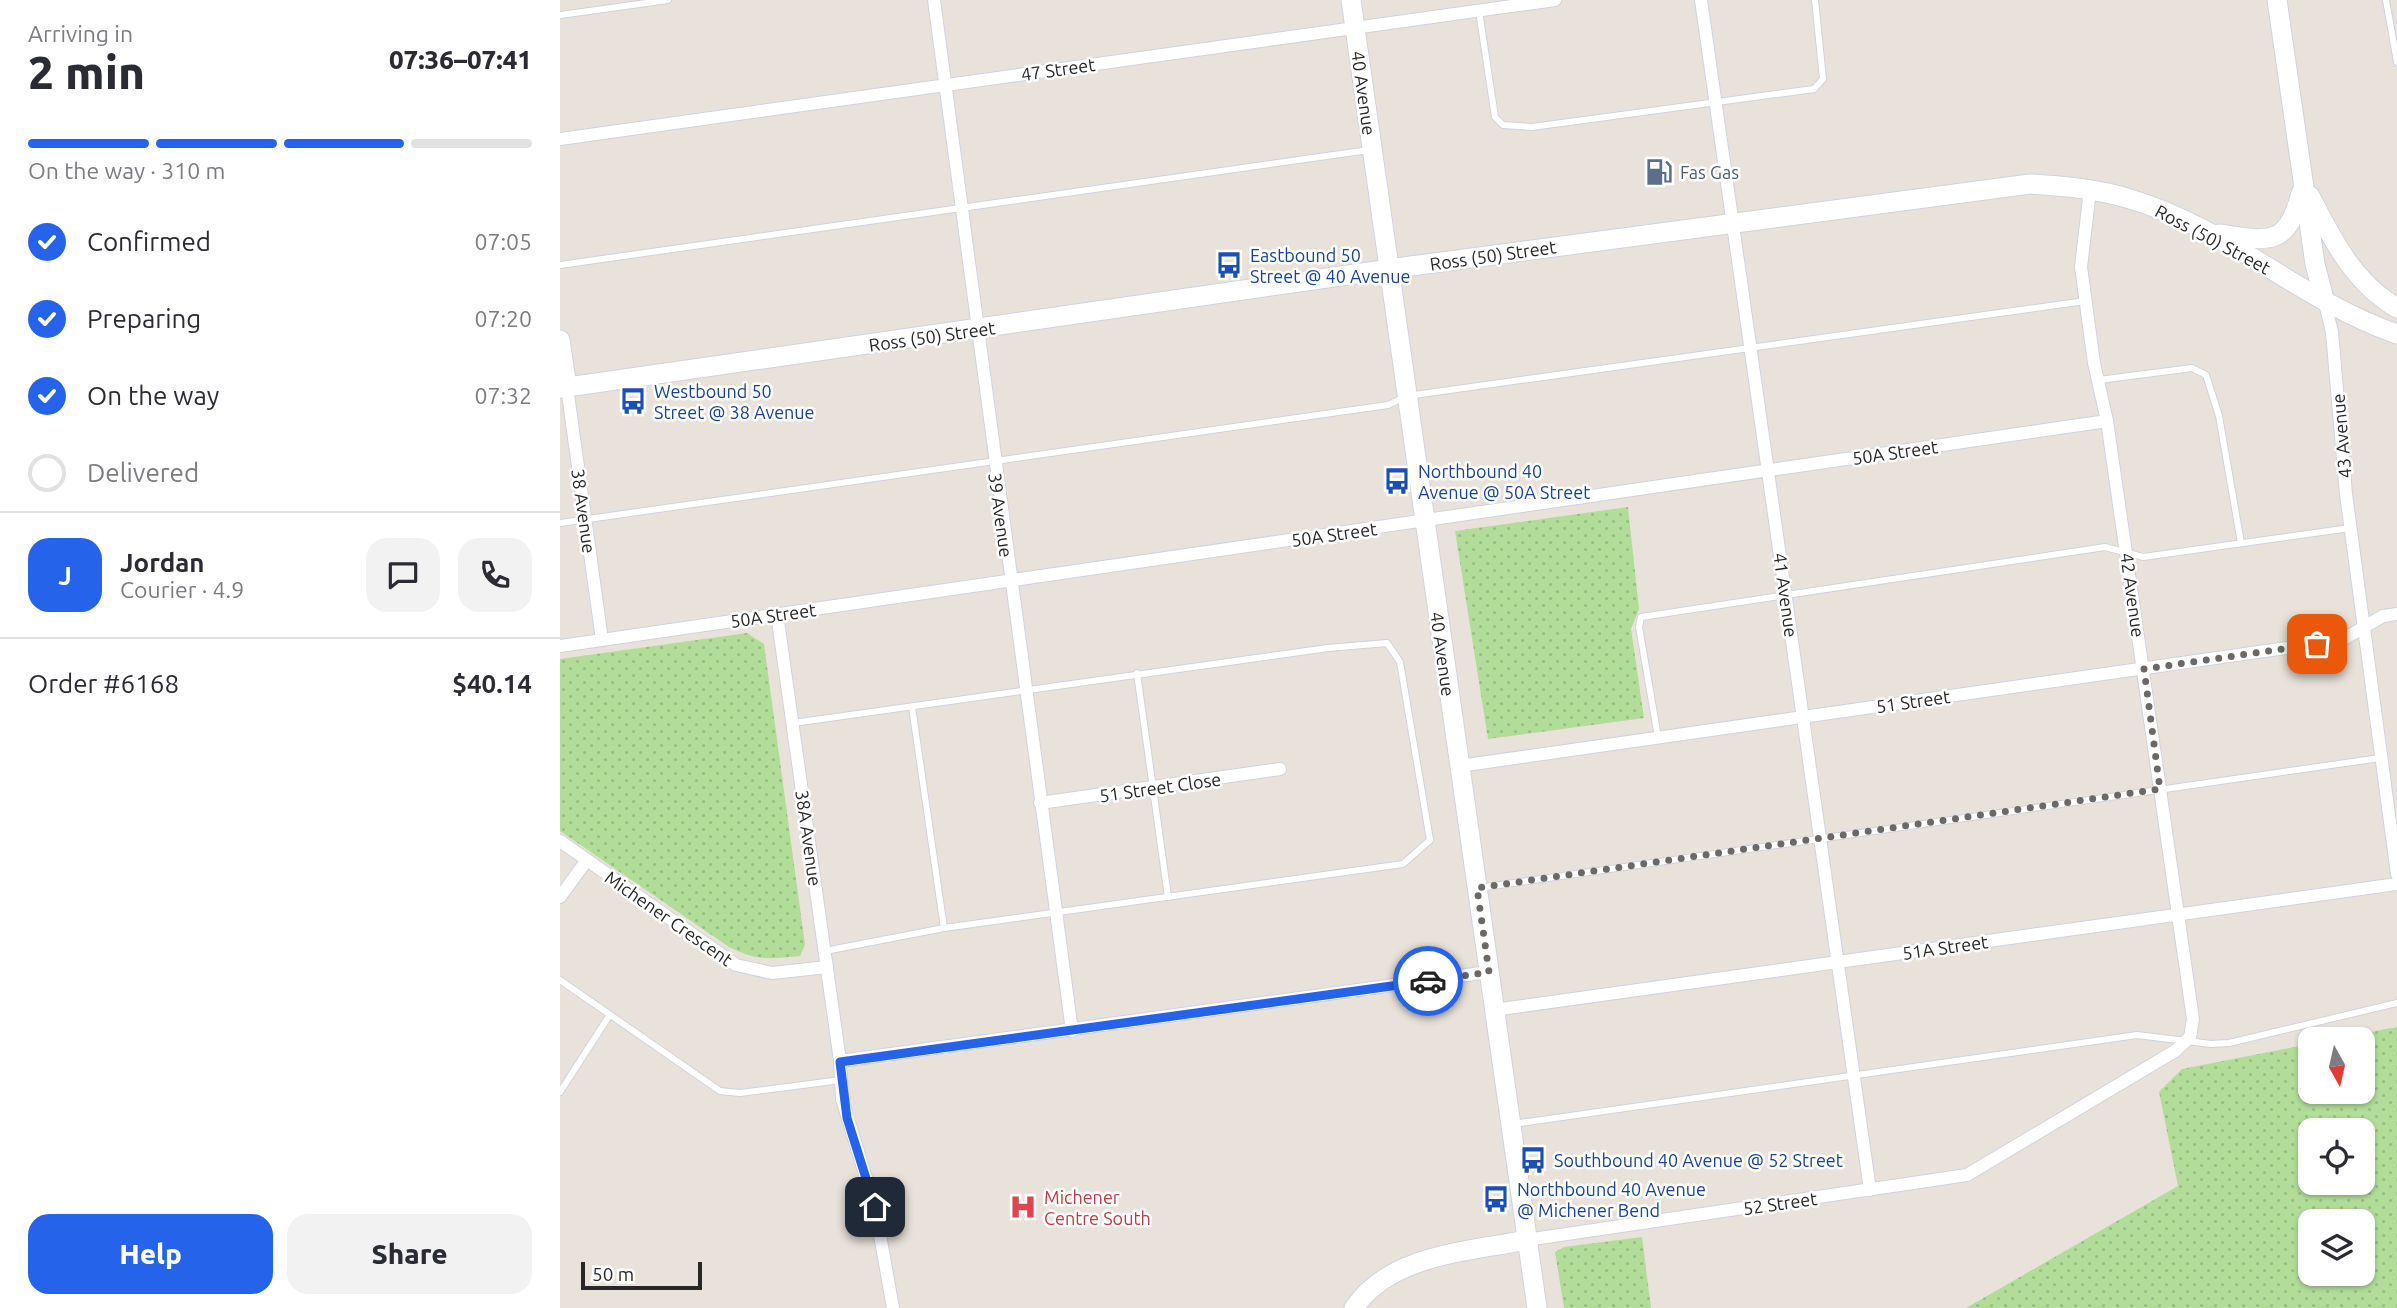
<!DOCTYPE html>
<meta charset="utf-8">
<style>
:root{--surface:#fff;--page:#f2f2f3;--text:#2b2b33;--muted:#7c7c81;--line:#e1e1e2;--accent:#2563eb}
body{margin:0;font-family:Ubuntu,sans-serif;background:var(--page);color:var(--text);height:100vh;display:flex;flex-direction:column;font-size:26px;white-space:nowrap}
*{box-sizing:border-box;margin:0}
p{font-size:23px;color:var(--muted)}
.icon{flex:none;width:38px;height:38px;fill:none;stroke:currentColor;stroke-width:2;stroke-linecap:round;stroke-linejoin:round}
.map{position:relative;flex:1;overflow:hidden}
.panel{display:flex;flex-direction:column;background:var(--surface);width:560px}
.panel>*{flex:none}
.needle{width:46px;rotate:172deg}
.fabs{position:absolute;left:1738px;top:1027px;display:grid;gap:14px}
.fabs a{display:grid;place-items:center;width:77px;height:77px;border-radius:14px;background:var(--surface);box-shadow:0 2px 5px #0004;font-size:35px}
.scale{position:absolute;left:21px;bottom:18px;width:121px;box-sizing:border-box;padding-left:7px;border:4px solid #272727;border-top:0;font-size:19px;line-height:24px;white-space:nowrap;color:#272727;-webkit-text-stroke:5px #fff;paint-order:stroke}
.pin{position:absolute;display:grid;place-items:center;width:60px;height:60px;color:#fff;margin:-30px;border-radius:14px;box-shadow:0 4px 10px #0006}
.courier{position:absolute;display:grid;place-items:center;width:70px;height:70px;margin:-35px;border:5px solid #2563eb;border-radius:50%;background:#fff;color:#222;box-shadow:0 2px 9px #0007}
.overview em{font-style:normal;font-weight:800}
.overview div{display:flex;flex-direction:column-reverse}
.overview{display:flex;align-items:center;justify-content:space-between;height:119px;padding:0 28px}
h1{font-size:46px;font-weight:800;line-height:52px}
.bar{display:grid;grid-template-columns:repeat(4,1fr);gap:10px 7px;align-content:center;height:84px;padding:0 28px}
.bar i{height:9px;border-radius:5px;background:var(--line)}
.bar .current{background:var(--accent)}
.bar p{grid-column:span 4}
.line{display:flex;align-items:center;gap:18px;padding:0 28px;border-top:2px solid var(--line)}
.line div{flex:1}
.round{display:grid;place-items:center;flex:none;width:74px;height:74px;border-radius:21px;background:var(--page)}
ol{padding:0 28px;list-style:none}
li{display:flex;align-items:center;gap:21px;height:77px}
li p{margin-inline-start:auto}
li .icon{padding:7px;border-radius:50%;background:var(--accent);color:#fff;stroke-width:4}
li:last-child{color:var(--muted)}
li i{width:38px;height:38px;border:4px solid var(--line);border-radius:50%}
.cta{display:flex;gap:14px;margin-top:auto;padding:14px 28px}
.cta a{flex:1;height:80px;border-radius:21px;background:var(--accent);color:#fff;font-size:28px;font-weight:800;line-height:80px;text-align:center}
.cta a+a{background:var(--page);color:var(--text)}
main{display:flex;flex:1;min-height:0}
.map>svg:first-child{display:block}
.park{fill:url(#park-dots);fill-rule:evenodd}
.lines{fill:none;stroke-linecap:round;stroke-linejoin:round}
.lane-casing{stroke:#cfd3e0;stroke-width:8}
.street-casing{stroke:#cfd3e0;stroke-width:14}
.secondary-casing{stroke:#cfd3e0;stroke-width:21}
.lane{stroke:#fff;stroke-width:6}
.street{stroke:#fff;stroke-width:12}
.secondary{stroke:#fff;stroke-width:19}
.done{stroke:#6b6866;stroke-width:7;stroke-dasharray:0 12.6}
.route{stroke:#2563eb;stroke-width:9}
.labels{text-anchor:middle;dominant-baseline:central;stroke-width:5;stroke-linejoin:round;paint-order:stroke}
.street-label{font-size:18px;fill:#272727;stroke:#fff}
.service-label{font-size:18px;fill:#4e5e75;stroke:#fff;text-anchor:start}
.transit-label{font-size:18px;fill:#164399;stroke:#fff;text-anchor:start}
.health-label{font-size:18px;fill:#be3a42;stroke:#fff;text-anchor:start}
</style>
<main>
<section class="panel">
<div class="overview"><div><h1>2 min</h1><p>Arriving in</p></div><em>07:36–07:41</em></div>
<div class="bar"><i class="current"></i><i class="current"></i><i class="current"></i><i></i><p>On the way · 310 m</p></div>
<ol>
<li><svg class="icon" aria-label="check" viewBox="0 0 24 24"><path d="M5 12l5 5 9-10"/></svg>Confirmed<p>07:05</p></li>
<li><svg class="icon" aria-label="check" viewBox="0 0 24 24"><path d="M5 12l5 5 9-10"/></svg>Preparing<p>07:20</p></li>
<li><svg class="icon" aria-label="check" viewBox="0 0 24 24"><path d="M5 12l5 5 9-10"/></svg>On the way<p>07:32</p></li>
<li><i></i>Delivered</li>
</ol>
<div class="line" style="height:126px"><b class="round" style="background:var(--accent);color:#fff">J</b><div><b>Jordan</b><p>Courier · 4.9</p></div><a class="round"><svg class="icon" aria-label="chat" viewBox="0 0 24 24"><path d="M4 5h16v11H9l-5 4z"/></svg></a><a class="round"><svg class="icon" aria-label="phone" viewBox="0 0 24 24"><path d="M5 4h4l2 5-3 2q2 4 5 5l2-3 5 2v4C11 20 4 13 5 4z"/></svg></a></div>
<div class="line" style="height:91px"><div>Order #6168</div><b>$40.14</b></div>
<div class="cta"><a>Help</a><a>Share</a></div>
</section>
<div class="map">
<svg width="1837" height="1308" viewBox="0 0 1837 1308">
<defs>
<pattern id="park-dots" width="8" height="8" patternUnits="userSpaceOnUse" patternTransform="scale(1.75)"><rect width="8" height="8" fill="#b2dd99"/><path d="M2 2h.1M6 6h.1" fill="none" stroke="#99be84" stroke-width="1.8" stroke-linecap="round"/></pattern>
</defs>
<rect width="100%" height="100%" fill="#e9e2da"/>
<g class="park">
<path d="M1068 507 1079 609 1071 629 1084 718 928 739 895 531Z"/>
<path d="M187 633 204 644 245 945 240 956C209 959 197 961 169 947L0 831V659Z"/>
<path d="M1837 1027V1308H1406L1618 1186 1599 1092 1622 1069 1750 1044V1092H1802V1040L1772 1039ZM1750 1130H1802V1183H1750ZM1750 1222H1802V1274H1750Z"/>
<path d="M1082 1237 1091 1308H1004L995 1252 1004 1247Z"/>
</g>
<g class="lines">
<defs>
<g id="lane">
<path d="M1826 0 1837 62"/>
<path d="M919 11 935 117 943 125 972 127 1254 89 1263 79 1255 0"/>
<path d="M0 15 108 0"/>
<path d="M0 265 809 150"/>
<path d="M1539 380 1632 368 1646 375 1659 416 1681 543"/>
<path d="M0 523 828 405 847 396 1525 301"/>
<path d="M577 673 608 897"/>
<path d="M352 707 384 928"/>
<path d="M233 723 768 648 827 643 840 662 870 840 843 864 384 928 265 951"/>
<path d="M1098 737 1079 627 1081 617 1545 547 1583 557 1790 528"/>
<path d="M919 888 1820 758"/>
<path d="M0 980 160 1091 180 1093 281 1080"/>
<path d="M0 1092 49 1016"/>
<path d="M953 1124 1577 1035 1651 1044 1669 1043 1837 1003"/>
</g>
<g id="street">
<path d="M374 0 512 1031"/>
<path d="M1141 0 1310 1190"/>
<path d="M0 139 995 0"/>
<path d="M1764 299 1772 332 1786 494 1837 874"/>
<path d="M7 387 42 640"/>
<path d="M217 614 280 1061 282 1099 315 1207 333 1308"/>
<path d="M0 646 1547 421"/>
<path d="M899 766 1782 640 1823 616 1837 614"/>
<path d="M480 803 720 769"/>
<path d="M0 841 176 965 212 973 267 967"/>
<path d="M0 897 27 860"/>
<path d="M934 1010 1837 884"/>
<path d="M280 1061 928 972"/>
<path d="M966 1240 1407 1175 1615 1051 1630 1037 1633 1019 1547 421 1534 363 1521 267 1530 190"/>
</g>
<g id="secondary">
<path d="M791 0 977 1308"/>
<path d="M1717 0 1755 264 1764 299"/>
<path d="M1750 196C1772 239 1793 282 1837 308"/>
<path d="M1659 234C1708 241 1727 248 1741 193"/>
<path d="M0 340 7 387"/>
<path d="M0 388 851 266 1470 184C1504 186 1538 189 1570 199 1666 227 1743 302 1837 334"/>
<path d="M794 1308C831 1254 908 1252 966 1240"/>
</g>
</defs>
<use href="#lane" class="lane-casing"/>
<use href="#street" class="street-casing"/>
<use href="#secondary" class="secondary-casing"/>
<use href="#lane" class="lane"/>
<use href="#street" class="street"/>
<use href="#secondary" class="secondary"/>
</g>
<g class="lines">
<path class="done" d="M868 981 929 972 917 888 1600 789 1584 669 1757 644"/>
<path class="route" d="M315 1207 287 1118 280 1062 868 981"/>
</g>
<defs>
<symbol id="fuel-bare" viewBox="-9 -9 18 18"><path d="M-5.5-6h7V0h2V4h1.3V-2.5L3-4.5l.8-.8L6-3V5H2.5V1h-1V6h-7ZM-4.2-4.7v3.2H.2V-4.7Z" fill="#5c6f8a" stroke="#fff" stroke-width="2.5" paint-order="stroke"/></symbol>
<symbol id="bus-bare" viewBox="-9 -9 18 18"><path d="M-5-6H5V4H4V6H2V4H-2V6H-4V4H-5ZM-3.5-4V0h7V-4ZM-3.5 1.2v1.5H-2V1.2ZM2 1.2v1.5H3.5V1.2Z" fill="#1a4fb4" stroke="#fff" stroke-width="2.5" paint-order="stroke"/></symbol>
<symbol id="hospital-bare" viewBox="-9 -9 18 18"><path d="M-5-5h3v3.5h4V-5h3V5h-3V1.5h-4V5h-3Z" fill="#e0444e" stroke="#fff" stroke-width="2.5" paint-order="stroke"/></symbol>
</defs>
<g fill-rule="evenodd">
<use href="#fuel-bare" x="1080" y="153" width="38" height="38"/>
<use href="#bus-bare" x="650" y="246" width="38" height="38"/>
<use href="#bus-bare" x="54" y="382" width="38" height="38"/>
<use href="#bus-bare" x="818" y="462" width="38" height="38"/>
<use href="#bus-bare" x="954" y="1141" width="38" height="38"/>
<use href="#bus-bare" x="917" y="1180" width="38" height="38"/>
<use href="#hospital-bare" x="444" y="1188" width="38" height="38"/>
</g>
<g class="labels">
<g class="street-label">
<text transform="translate(498 69) rotate(-8)">47 Street</text>
<text transform="translate(804 93) rotate(82)">40 Avenue</text>
<text transform="translate(1653 239) rotate(28)">Ross (50) Street</text>
<text transform="translate(933 255) rotate(-8)">Ross (50) Street</text>
<text transform="translate(372 336) rotate(-8)">Ross (50) Street</text>
<text transform="translate(1781 436) rotate(-95)">43 Avenue</text>
<text transform="translate(1335 452) rotate(-8)">50A Street</text>
<text transform="translate(24 511) rotate(82)">38 Avenue</text>
<text transform="translate(441 515) rotate(82)">39 Avenue</text>
<text transform="translate(774 534) rotate(-8)">50A Street</text>
<text transform="translate(1226 595) rotate(82)">41 Avenue</text>
<text transform="translate(1573 595) rotate(82)">42 Avenue</text>
<text transform="translate(213 615) rotate(-8)">50A Street</text>
<text transform="translate(883 654) rotate(82)">40 Avenue</text>
<text transform="translate(1353 701) rotate(-8)">51 Street</text>
<text transform="translate(600 787) rotate(-8)">51 Street Close</text>
<text transform="translate(249 838) rotate(82)">38A Avenue</text>
<text transform="translate(109 918) rotate(35)">Michener Crescent</text>
<text transform="translate(1385 947) rotate(-8)">51A Street</text>
<text transform="translate(1220 1203) rotate(-8)">52 Street</text>
</g>
<g class="service-label">
<text x="1120" y="172">Fas Gas</text>
</g>
<g class="transit-label">
<text x="690" y="255">Eastbound 50<tspan x="690" dy="21">Street @ 40 Avenue</tspan></text>
<text x="94" y="391">Westbound 50<tspan x="94" dy="21">Street @ 38 Avenue</tspan></text>
<text x="858" y="471">Northbound 40<tspan x="858" dy="21">Avenue @ 50A Street</tspan></text>
<text x="994" y="1160">Southbound 40 Avenue @ 52 Street</text>
<text x="957" y="1189">Northbound 40 Avenue<tspan x="957" dy="21">@ Michener Bend</tspan></text>
</g>
<g class="health-label">
<text x="484" y="1197">Michener<tspan x="484" dy="21">Centre South</tspan></text>
</g>
</g>
</svg>
<div class="fabs">
<a><svg class="needle" viewBox="-14 -14 28 28"><path d="M0-13l5 13h-10z" fill="#e53935"/><path d="M0 13l5-13h-10z" fill="#7c7c81"/></svg></a>
<a><svg class="icon" aria-label="locate" viewBox="0 0 24 24"><circle cx="12" cy="12" r="6"/><path d="M12 2v4M12 18v4M2 12h4M18 12h4"/></svg></a>
<a><svg class="icon" aria-label="layers" viewBox="0 0 24 24"><path d="M12 4l9 5-9 5-9-5zM3 14l9 5 9-5"/></svg></a>
</div>
<div class="scale">50 m</div>
<div class="pin" style="left:1757px;top:644px;background:#ea580c"><svg class="icon" aria-label="bag" viewBox="0 0 24 24"><path d="M5 8h14l-1 12H6zM9 8a3 3 0 0 1 6 0"/></svg></div>
<div class="pin" style="left:315px;top:1207px;background:#1f2937"><svg class="icon" aria-label="home" viewBox="0 0 24 24"><path d="M3 11l9-7 9 7M6 9v11h12V9"/></svg></div>
<div class="courier" style="left:868px;top:981px"><svg class="icon" aria-label="car" viewBox="0 0 24 24"><path d="M5 17H2v-5l4-1 3-4h7l3 4 3 1v5h-3M9 17h6M6 11h13"/><circle cx="7" cy="17" r="2"/><circle cx="17" cy="17" r="2"/></svg></div>
</div>
</main>
